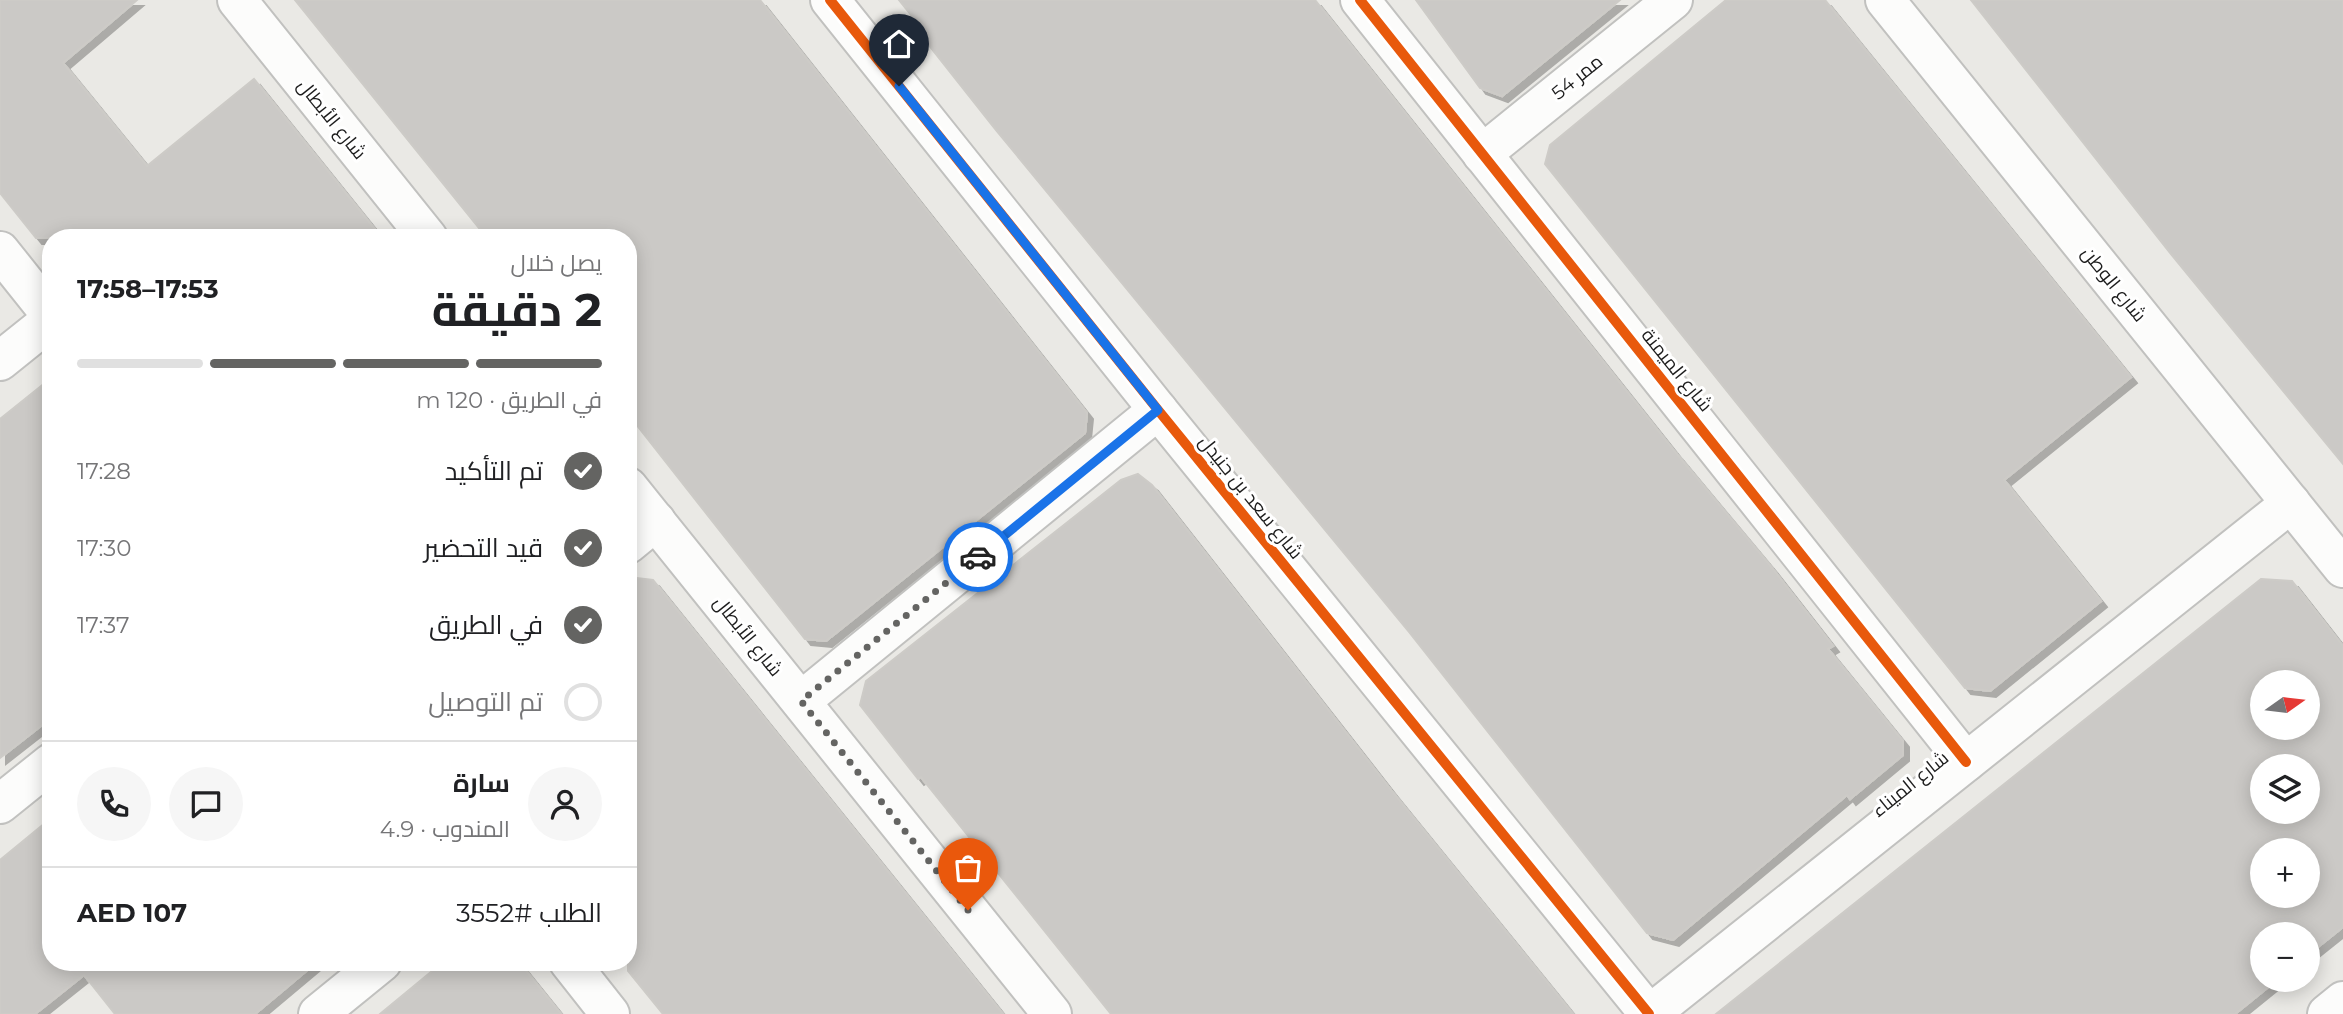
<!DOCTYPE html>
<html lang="ar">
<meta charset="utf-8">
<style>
:root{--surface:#fff;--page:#f6f6f6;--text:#202124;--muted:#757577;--line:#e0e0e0;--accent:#646462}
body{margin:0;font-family:Montserrat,Cairo,sans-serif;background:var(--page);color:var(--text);direction:rtl;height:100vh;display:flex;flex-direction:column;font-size:26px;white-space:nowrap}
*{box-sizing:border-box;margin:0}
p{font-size:23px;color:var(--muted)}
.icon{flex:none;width:38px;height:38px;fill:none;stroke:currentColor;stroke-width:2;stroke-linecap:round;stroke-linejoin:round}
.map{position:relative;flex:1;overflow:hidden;direction:ltr}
.sheet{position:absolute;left:42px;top:229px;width:595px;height:742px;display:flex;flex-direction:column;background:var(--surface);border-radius:28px;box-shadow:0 4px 18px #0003;direction:rtl}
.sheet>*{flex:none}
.needle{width:46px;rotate:76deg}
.fabs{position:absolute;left:2250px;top:670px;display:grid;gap:14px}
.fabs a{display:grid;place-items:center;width:70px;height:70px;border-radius:50%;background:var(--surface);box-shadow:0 4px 18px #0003;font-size:35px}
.pin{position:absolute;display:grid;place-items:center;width:60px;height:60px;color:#fff;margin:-72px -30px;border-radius:50% 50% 50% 0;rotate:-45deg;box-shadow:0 0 7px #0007}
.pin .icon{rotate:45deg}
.courier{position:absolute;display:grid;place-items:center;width:70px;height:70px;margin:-35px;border:5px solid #1a73e8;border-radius:50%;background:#fff;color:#222;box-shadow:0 2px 9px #0007}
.summary em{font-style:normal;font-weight:700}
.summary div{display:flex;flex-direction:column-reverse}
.summary{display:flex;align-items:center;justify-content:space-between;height:119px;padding:0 35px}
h1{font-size:46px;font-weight:700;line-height:52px}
.bar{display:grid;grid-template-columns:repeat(4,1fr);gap:10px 7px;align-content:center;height:84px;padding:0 35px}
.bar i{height:9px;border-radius:5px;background:var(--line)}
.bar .current{background:var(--accent)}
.bar p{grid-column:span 4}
.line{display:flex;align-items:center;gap:18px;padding:0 35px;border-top:2px solid var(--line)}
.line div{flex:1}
.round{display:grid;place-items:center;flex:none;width:74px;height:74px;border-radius:37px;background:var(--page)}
ol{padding:0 35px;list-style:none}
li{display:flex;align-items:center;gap:21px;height:77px}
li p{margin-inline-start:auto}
li .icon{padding:7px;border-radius:50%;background:var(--accent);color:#fff;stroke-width:4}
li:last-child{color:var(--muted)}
li i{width:38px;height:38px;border:4px solid var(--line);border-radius:50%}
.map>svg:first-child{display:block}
.building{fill:#cbc9c6;stroke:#cdcbc7;stroke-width:2;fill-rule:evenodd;filter:url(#shadow)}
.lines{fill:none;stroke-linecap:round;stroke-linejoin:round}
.minor-casing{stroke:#c1c1bf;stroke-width:42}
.tertiary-casing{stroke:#c1c1bf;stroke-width:42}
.minor{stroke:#fcfcfb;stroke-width:38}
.tertiary{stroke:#fcfcfb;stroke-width:38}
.cycleway-casing{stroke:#fff;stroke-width:15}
.cycleway{stroke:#e8590c;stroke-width:10}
.done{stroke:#646462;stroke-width:7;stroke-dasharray:0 12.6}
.route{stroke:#1a73e8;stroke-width:9}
.labels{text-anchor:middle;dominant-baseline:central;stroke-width:6;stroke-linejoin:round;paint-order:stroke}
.street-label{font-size:19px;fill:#1c1c1c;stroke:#fff}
</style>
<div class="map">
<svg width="2343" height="1014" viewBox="0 0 2343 1014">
<defs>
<filter id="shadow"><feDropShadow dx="6" dy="6" stdDeviation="0" flood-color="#0004"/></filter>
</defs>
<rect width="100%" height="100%" fill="#eae9e5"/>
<g class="building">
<path d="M0 0H137L63 63 147 166 254 79 382 238H36L0 193Z"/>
<path d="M295 0H760L1087 413 1085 433 826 641 805 639 628 414V238H487Z"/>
<path d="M899 0H1315L1676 453 1772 568 1833 646 1828 649 1903 741V755L1850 799 1847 795 1673 940 1647 933 1409 632 996 130 916 29 920 26Z"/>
<path d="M1416 0H1620L1502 96 1480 88Z"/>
<path d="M1726 0H1825L2131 377 2004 480 2101 601 1990 691 1965 688 1545 164 1550 145Z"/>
<path d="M1971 0H2343V464L2171 254Z"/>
<path d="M51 378V718L0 758V419Z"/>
<path d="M1138 474 1152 485 1391 790 1573 1014H1111L921 777 918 779 860 705 866 681 1121 480Z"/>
<path d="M628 577 653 580 1003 1014H663L628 971Z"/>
<path d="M2261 579 2292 581 2343 646V927L2308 955V934H2263V980H2277L2235 1014H1716ZM2263 682H2308V728H2263ZM2263 766H2308V812H2263ZM2263 850H2308V896H2263Z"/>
<path d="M51 818V962H317L255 1014H115L84 975 35 1014H0V860Z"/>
<path d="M443 962H519L561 1014H380Z"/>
</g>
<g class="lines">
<defs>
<g id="minor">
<path d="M237 0 428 238"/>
<path d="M830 0 1158 410 1649 1014"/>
<path d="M1360 0 1966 762"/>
<path d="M1885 0 2343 568"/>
<path d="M1482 154 1673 0"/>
<path d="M0 251 51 315"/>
<path d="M0 361 51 320"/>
<path d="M628 487 1052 1014"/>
<path d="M628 544 656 521"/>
<path d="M801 701 1158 410"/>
<path d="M0 804 51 763"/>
<path d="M569 962 610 1014"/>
<path d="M318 1014 382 962"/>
<path d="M1650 1014 2291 503"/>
</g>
<path id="tertiary" d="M2327 1014 2343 1001"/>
</defs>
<use href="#minor" class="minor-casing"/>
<use href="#tertiary" class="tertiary-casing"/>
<use href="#minor" class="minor"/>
<use href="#tertiary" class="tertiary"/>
<defs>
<g id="cycleway">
<path d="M830 0 1158 410 1649 1014"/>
<path d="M1360 0 1966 762"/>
</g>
</defs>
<use href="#cycleway" class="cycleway-casing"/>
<use href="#cycleway" class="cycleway"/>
</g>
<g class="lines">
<path class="done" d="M968 910 801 701 978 557"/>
<path class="route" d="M899 86 1158 410 978 557"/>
</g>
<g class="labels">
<g class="street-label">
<text transform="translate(1577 77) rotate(-39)">ممر 54</text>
<text transform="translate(332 119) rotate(51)">شارع الأبطال</text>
<text transform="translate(2114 284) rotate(51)">شارع الوطن</text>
<text transform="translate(1677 370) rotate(51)">شارع الميمنة</text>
<text transform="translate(1251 497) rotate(51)">شارع سعد بن جنيدل</text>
<text transform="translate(748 636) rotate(51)">شارع الأبطال</text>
<text transform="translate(1910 784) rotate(-39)">شارع الميناء</text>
</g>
</g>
</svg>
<div class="fabs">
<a><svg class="needle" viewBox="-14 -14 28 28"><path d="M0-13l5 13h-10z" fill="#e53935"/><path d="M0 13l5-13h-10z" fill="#757577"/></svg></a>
<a><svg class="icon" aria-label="layers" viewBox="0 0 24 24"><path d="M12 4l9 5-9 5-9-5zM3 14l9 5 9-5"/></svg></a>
<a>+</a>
<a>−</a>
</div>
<div class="pin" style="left:968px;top:910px;background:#ea580c"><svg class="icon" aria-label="bag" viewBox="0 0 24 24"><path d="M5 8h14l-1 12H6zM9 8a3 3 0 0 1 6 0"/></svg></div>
<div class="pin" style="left:899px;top:86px;background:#1f2937"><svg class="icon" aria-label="home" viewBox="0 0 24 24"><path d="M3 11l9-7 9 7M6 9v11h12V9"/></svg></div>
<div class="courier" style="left:978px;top:557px"><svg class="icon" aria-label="car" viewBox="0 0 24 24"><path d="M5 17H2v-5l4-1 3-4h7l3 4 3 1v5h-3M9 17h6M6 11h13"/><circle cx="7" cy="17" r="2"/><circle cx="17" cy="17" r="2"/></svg></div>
<section class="sheet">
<div class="summary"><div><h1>2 دقيقة</h1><p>يصل خلال</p></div><em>17:53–17:58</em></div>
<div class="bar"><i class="current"></i><i class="current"></i><i class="current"></i><i></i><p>في الطريق · 120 m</p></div>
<ol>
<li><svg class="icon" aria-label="check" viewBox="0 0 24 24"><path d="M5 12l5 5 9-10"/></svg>تم التأكيد<p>17:28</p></li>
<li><svg class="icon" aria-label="check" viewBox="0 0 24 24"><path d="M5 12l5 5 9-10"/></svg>قيد التحضير<p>17:30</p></li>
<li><svg class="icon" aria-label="check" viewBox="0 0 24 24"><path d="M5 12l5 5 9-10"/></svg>في الطريق<p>17:37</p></li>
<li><i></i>تم التوصيل</li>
</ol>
<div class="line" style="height:126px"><a class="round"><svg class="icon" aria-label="person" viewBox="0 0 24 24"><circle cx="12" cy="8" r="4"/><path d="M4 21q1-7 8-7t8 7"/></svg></a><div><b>سارة</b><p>المندوب · 4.9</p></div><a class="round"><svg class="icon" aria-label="chat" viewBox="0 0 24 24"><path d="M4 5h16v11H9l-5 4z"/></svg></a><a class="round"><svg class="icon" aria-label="phone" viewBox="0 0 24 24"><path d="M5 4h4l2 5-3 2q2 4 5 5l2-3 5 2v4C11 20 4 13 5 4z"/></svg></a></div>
<div class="line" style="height:91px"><div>الطلب #3552</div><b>AED 107</b></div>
</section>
</div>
